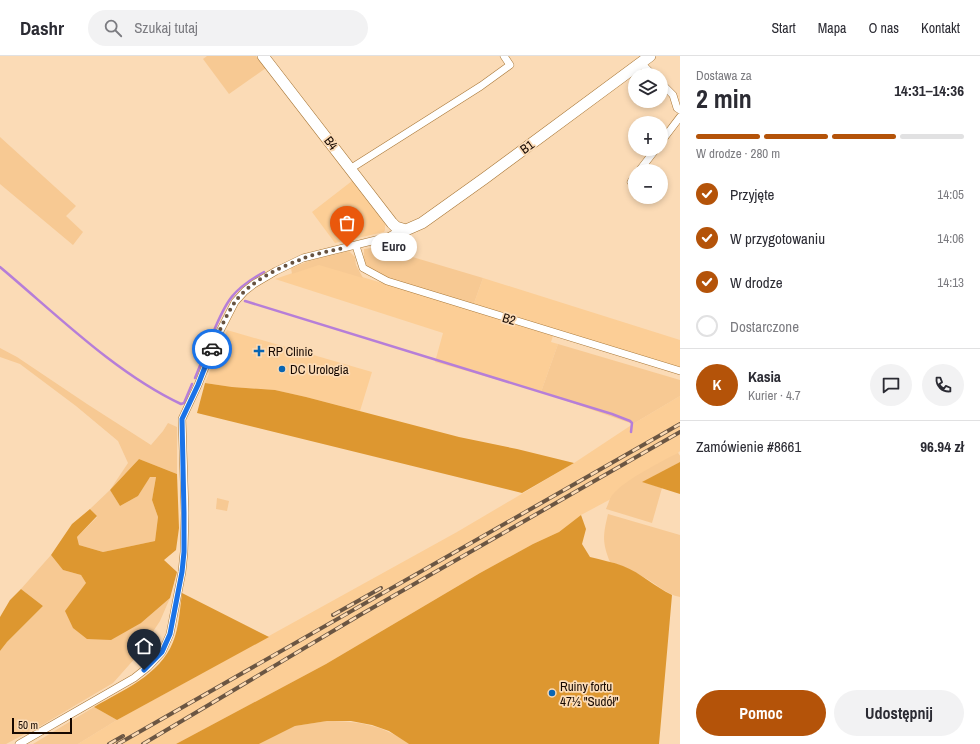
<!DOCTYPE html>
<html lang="pl">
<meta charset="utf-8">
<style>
:root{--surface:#fff;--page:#f2f2f3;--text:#2b2b33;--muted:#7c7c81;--line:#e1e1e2;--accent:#b45309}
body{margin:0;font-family:"Archivo Narrow",sans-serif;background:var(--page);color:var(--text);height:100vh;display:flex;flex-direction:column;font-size:15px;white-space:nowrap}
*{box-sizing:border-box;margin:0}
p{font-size:13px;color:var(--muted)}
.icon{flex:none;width:22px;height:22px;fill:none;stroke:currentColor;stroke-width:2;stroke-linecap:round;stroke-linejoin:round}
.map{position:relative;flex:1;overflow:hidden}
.details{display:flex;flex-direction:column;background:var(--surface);width:300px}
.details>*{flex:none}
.fabs{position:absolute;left:628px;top:12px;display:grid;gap:8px}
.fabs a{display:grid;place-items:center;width:40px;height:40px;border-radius:50%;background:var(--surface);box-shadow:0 2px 6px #0003;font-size:20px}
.scale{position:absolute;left:12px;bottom:10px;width:60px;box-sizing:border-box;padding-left:4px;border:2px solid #160800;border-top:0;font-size:11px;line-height:14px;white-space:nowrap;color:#160800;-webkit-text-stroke:3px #fbdbb6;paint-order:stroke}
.pin{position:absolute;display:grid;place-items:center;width:34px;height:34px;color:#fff;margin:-41px -17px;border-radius:50% 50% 50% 0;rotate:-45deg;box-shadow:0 0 4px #0007}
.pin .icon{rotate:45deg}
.courier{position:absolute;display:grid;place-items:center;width:40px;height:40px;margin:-20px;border:3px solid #1a73e8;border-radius:50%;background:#fff;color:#222;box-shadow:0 1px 5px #0007}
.bubble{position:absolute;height:28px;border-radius:14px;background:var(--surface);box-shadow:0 2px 6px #0003;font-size:13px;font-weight:800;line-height:28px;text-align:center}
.head em{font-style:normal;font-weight:800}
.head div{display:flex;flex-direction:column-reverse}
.head{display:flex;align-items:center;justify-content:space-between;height:68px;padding:0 16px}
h1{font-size:26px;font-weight:800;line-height:30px}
.bar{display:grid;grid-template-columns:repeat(4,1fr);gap:6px 4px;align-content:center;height:48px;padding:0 16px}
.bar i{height:5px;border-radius:3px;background:var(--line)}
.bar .on{background:var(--accent)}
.bar p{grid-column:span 4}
.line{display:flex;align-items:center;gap:10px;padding:0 16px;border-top:1px solid var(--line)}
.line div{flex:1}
.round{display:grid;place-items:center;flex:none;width:42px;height:42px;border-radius:21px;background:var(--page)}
ol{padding:0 16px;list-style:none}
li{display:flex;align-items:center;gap:12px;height:44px}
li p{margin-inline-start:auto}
li .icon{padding:4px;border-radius:50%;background:var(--accent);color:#fff;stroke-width:4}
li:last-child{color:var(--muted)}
li i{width:22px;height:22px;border:2px solid var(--line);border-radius:50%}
.action{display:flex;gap:8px;margin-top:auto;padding:8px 16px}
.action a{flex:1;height:46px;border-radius:24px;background:var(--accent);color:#fff;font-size:16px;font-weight:800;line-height:46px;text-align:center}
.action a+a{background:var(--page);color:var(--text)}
header{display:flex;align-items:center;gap:24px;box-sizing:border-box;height:56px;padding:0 20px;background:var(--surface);border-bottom:1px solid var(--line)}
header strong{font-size:19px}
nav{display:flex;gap:22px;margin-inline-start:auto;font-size:14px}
.search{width:280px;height:36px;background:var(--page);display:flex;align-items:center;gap:10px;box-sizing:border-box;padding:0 14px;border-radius:22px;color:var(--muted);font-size:15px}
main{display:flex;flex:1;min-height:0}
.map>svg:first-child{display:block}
.built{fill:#fcce96}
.green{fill:#f7c993}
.forest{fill:#dd9730}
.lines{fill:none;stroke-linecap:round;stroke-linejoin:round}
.stream{stroke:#b67ed8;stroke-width:2.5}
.street-casing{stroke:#a87737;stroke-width:8}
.secondary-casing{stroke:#a87737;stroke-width:12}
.street{stroke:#fff;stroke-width:7}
.secondary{stroke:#fff;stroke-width:11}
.rail-casing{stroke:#6b5643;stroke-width:4}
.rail{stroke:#fbdbb6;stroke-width:2.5;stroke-dasharray:8;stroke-linecap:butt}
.done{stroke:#665240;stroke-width:4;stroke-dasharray:0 7.2}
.route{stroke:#1a73e8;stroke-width:5}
.poi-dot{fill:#0965b2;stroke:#fbdbb6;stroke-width:1.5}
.labels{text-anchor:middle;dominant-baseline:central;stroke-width:3.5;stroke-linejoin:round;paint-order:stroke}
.street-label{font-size:13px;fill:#160800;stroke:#fbdbb6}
.poi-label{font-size:13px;fill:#160800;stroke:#fbdbb6;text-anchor:start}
</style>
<header>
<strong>Dashr</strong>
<div class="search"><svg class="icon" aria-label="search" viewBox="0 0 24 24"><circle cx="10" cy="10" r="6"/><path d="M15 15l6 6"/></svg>Szukaj tutaj</div>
<nav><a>Start</a><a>Mapa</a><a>O nas</a><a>Kontakt</a></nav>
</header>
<main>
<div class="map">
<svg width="680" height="688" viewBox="0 0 680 688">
<rect width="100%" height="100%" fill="#fbdbb6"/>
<g class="built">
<path d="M352 125 385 168V174L384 176 335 187 312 156Z"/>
<path d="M319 208 432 242 553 280 551 286 558 288 541 336 435 306 443 277 275 223Z"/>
<path d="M483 222 680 284V312L473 250Z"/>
<path d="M227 274 372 316 360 355 306 341 275 334 232 331 205 327Z"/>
<path d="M680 340V395L678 397 680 400V406L581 459 559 476 533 488 480 517 326 608 176 688H78L117 664 457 476 574 407 633 368Z"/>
</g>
<g class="green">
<path d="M207 0H256L266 12 229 38 203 3Z"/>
<path d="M0 81 76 150 66 160 83 176 73 189 0 128Z"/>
<path d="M379 191 483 222 473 250C454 244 377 222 367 210 363 204 364 199 364 193Z"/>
<path d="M349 195 355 201 356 209 363 222 319 209 292 218 291 212 309 205Z"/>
<path d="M558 288 680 324V340L633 368 541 336Z"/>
<path d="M0 292 17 301 87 348 151 389 163 375 168 367 177 371V418L139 403 110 434 120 450 138 440 150 420 156 421 152 444 158 461 155 485 103 496 79 489 77 481 97 461 90 453 110 434 128 407 118 385 76 350 20 308 0 301Z"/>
<path d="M678 397 680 400V406L643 426 662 432 652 467 606 453C608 449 609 444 611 441 619 427 662 405 678 397Z"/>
<path d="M217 442 229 445 227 455 216 453Z"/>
<path d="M608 458 680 479V541C666 538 659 530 647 523 635 516 624 510 610 506 602 486 603 479 608 458Z"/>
<path d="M51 499 63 514 81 519 86 527 141 567 170 542 160 565 137 600 113 627 44 668 6 688H0V595L7 586 43 550 21 533Z"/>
<path d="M94 651 117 664 78 688H33Z"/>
<path d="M327 665C359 665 383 669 409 688H259L295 670Z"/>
</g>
<g class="forest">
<path d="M205 327 232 331 275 334 306 341 459 381 517 393 574 407 522 437 197 357Z"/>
<path d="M139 403 177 418 179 472 176 494 164 504 177 516 170 542 141 567 111 584 87 583 73 572 65 555 86 527 81 519 63 514 51 499 72 468 90 453 97 460 77 481 79 489 103 496 155 485 158 461 152 444 156 421H150L138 440 120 450 110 434Z"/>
<path d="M680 406V438L642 426Z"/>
<path d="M581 459 586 473 582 488 590 501C601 504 613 506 623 510 641 517 655 531 672 539L659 688H409L389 675 372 669 351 665H327L295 670 259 688H176L326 608 480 517 533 488 559 476Z"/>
<path d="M21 533 43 550 7 586 0 595V561L10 544Z"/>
<path d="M182 537 269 581 117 664 94 651C123 634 160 619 173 586 179 572 180 552 182 537Z"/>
</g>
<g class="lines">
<g class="stream">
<path d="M0 211C55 257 115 317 181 348L184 347 192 328"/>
<path d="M245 245 612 358 630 365 632 367 631 376"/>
<path d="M213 277C226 245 233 233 264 216"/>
<path d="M195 322 210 285"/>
</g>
<defs>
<g id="street">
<path d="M641 7 653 19"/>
<path d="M661 27 673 39 677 52 680 54"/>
<path d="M661 86 680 61"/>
<path d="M350 113 481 30 510 9 504 0"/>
<path d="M639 115 656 93"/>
<path d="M631 126 635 120"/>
<path d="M356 190 363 212 387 225 680 315"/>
<path d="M19 688 134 622 148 611 162 596 170 578 182 516 184 496 185 457 182 363 198 329 218 279 235 246 245 235 254 228 276 215 303 202 388 181 397 176 400 173"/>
</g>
<path id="secondary" d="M263 0 392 167 396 171 406 174 422 167 485 122 650 0"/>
</defs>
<use href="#street" class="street-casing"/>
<use href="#secondary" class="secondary-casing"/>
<use href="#street" class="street"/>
<use href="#secondary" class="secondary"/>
<defs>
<g id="rail">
<path d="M333 559 381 532"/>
<path d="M109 688 123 680"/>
<path d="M118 688 680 368"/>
<path d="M143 688 360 559 680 376"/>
</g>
</defs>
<use href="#rail" class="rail-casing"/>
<use href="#rail" class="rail"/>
</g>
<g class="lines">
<path class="done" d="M212 293C218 278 226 259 235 246 249 226 280 211 302 203 316 197 332 195 347 191"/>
<path class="route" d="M144 614 162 596 170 578 182 516 184 496V457L182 363 198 329 212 293"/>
</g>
<g class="poi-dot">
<path d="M257 289h4v4h4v4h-4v4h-4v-4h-4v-4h4z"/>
<circle cx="282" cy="313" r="4"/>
<circle cx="552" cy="637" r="4"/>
</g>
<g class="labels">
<g class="street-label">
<text transform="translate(331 87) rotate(52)">B4</text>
<text transform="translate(527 91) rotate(-36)">B1</text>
<text transform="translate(509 263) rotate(17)">B2</text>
</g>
<g class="poi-label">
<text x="268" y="295">RP Clinic</text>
<text x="290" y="313">DC Urologia</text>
<text x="560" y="630">Ruiny fortu<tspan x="560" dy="15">47½ "Sudół"</tspan></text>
</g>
</g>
</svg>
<div class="fabs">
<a><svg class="icon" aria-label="layers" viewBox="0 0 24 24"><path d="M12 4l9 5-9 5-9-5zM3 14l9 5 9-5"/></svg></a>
<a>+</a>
<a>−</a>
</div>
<div class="scale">50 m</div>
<div class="pin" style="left:347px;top:191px;background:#ea580c"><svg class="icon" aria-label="bag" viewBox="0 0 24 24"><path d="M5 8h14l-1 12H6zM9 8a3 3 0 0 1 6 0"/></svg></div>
<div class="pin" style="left:144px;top:614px;background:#1f2937"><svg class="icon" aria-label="home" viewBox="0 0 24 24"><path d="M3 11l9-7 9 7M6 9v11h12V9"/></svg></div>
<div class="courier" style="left:212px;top:293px"><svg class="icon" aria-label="car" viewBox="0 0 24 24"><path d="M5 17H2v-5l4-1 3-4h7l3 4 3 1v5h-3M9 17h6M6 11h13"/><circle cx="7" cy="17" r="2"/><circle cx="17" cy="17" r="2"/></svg></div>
<div class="bubble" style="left:371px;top:177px;width:46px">Euro</div>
</div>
<section class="details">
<div class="head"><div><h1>2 min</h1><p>Dostawa za</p></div><em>14:31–14:36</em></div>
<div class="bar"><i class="on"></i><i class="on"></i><i class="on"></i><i></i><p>W drodze · 280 m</p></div>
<ol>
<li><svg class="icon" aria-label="check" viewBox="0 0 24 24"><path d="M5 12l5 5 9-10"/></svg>Przyjęte<p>14:05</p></li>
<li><svg class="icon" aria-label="check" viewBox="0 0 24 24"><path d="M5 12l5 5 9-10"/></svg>W przygotowaniu<p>14:06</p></li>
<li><svg class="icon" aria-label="check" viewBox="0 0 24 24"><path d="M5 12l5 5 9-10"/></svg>W drodze<p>14:13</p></li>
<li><i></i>Dostarczone</li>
</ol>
<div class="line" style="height:72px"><b class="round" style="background:var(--accent);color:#fff">K</b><div><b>Kasia</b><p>Kurier · 4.7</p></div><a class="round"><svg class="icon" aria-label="chat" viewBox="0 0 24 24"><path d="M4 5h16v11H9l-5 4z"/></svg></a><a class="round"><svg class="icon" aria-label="phone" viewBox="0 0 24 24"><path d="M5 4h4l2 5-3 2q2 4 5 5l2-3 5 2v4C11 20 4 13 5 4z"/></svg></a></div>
<div class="line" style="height:52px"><div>Zamówienie #8661</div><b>96.94 zł</b></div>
<div class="action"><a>Pomoc</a><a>Udostępnij</a></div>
</section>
</main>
